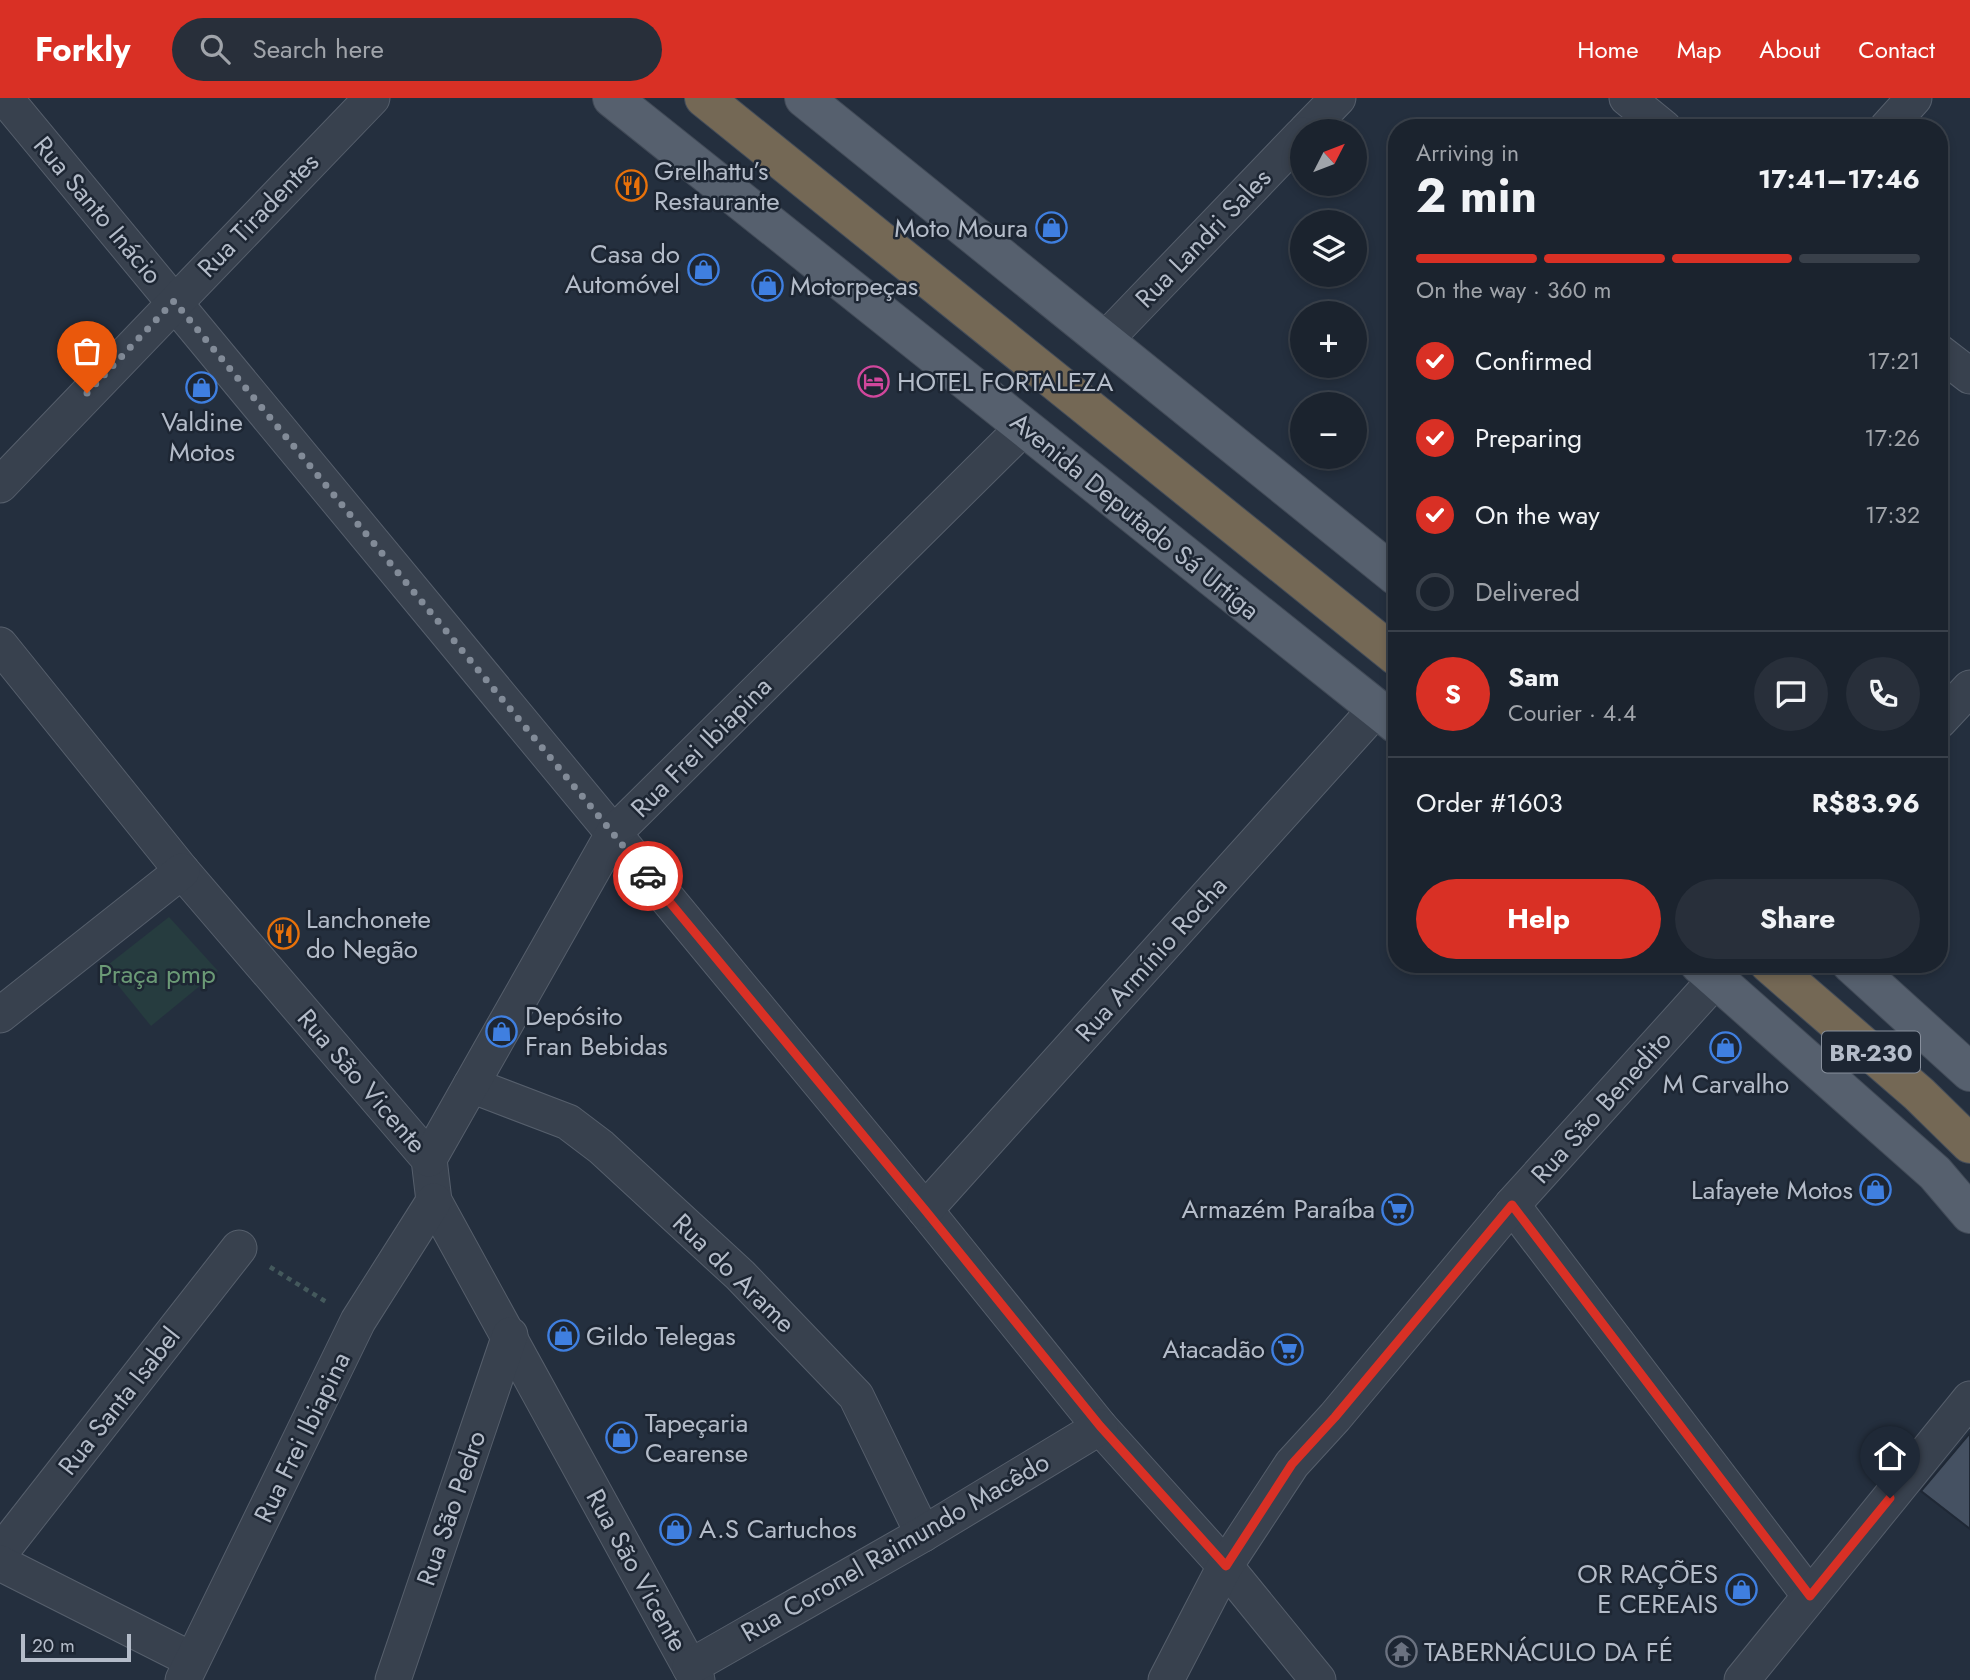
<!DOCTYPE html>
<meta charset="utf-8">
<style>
:root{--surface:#1b232e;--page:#282f3a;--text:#f1f3f6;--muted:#a0a4aa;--line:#39404a;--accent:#d93025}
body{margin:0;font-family:Jost,sans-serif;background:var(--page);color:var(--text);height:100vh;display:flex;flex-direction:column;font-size:26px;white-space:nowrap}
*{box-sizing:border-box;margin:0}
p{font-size:23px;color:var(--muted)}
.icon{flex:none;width:38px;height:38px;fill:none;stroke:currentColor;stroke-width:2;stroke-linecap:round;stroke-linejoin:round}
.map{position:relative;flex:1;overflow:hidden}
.sheet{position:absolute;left:1388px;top:21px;width:560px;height:854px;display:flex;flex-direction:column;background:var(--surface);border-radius:28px;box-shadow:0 4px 10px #0003,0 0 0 2px var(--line)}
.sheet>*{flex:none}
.needle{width:46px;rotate:48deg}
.fabs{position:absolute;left:1290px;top:21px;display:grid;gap:14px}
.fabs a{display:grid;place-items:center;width:77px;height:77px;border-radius:50%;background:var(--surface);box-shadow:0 4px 10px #0003,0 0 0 2px var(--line);font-size:35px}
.scale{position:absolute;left:21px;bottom:18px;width:110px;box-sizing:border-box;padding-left:7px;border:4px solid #b4bcc9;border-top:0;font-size:19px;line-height:24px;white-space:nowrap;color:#b4bcc9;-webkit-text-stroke:5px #1d2633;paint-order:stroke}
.pin{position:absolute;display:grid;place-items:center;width:60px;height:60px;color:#fff;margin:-72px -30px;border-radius:50% 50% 50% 0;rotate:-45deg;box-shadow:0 0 7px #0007}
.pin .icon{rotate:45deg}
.courier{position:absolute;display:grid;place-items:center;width:70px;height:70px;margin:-35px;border:5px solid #d93025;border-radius:50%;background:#fff;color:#222;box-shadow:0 2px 9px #0007}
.summary em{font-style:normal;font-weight:700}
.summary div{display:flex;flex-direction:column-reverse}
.summary{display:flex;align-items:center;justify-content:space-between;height:119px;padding:0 28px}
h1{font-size:46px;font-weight:700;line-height:52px}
.bar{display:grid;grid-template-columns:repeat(4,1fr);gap:10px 7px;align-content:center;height:84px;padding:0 28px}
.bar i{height:9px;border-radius:5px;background:var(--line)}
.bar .on{background:var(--accent)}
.bar p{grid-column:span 4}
.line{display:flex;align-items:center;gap:18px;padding:0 28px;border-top:2px solid var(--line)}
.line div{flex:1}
.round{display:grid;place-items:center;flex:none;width:74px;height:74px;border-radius:37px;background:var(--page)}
ol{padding:0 28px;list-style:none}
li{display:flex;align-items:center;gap:21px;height:77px}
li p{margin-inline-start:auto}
li .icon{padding:7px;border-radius:50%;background:var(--accent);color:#fff;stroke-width:4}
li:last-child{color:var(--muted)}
li i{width:38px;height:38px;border:4px solid var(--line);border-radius:50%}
.primary-button{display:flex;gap:14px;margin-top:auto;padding:14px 28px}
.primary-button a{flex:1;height:80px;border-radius:42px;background:var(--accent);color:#fff;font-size:28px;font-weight:700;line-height:80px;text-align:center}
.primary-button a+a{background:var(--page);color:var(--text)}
header{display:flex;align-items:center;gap:42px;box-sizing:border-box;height:98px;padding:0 35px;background:var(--accent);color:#fff}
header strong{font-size:33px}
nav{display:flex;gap:38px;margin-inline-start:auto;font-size:24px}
.search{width:490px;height:63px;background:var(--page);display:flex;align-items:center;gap:18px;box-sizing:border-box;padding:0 24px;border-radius:38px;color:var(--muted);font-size:26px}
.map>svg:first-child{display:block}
.green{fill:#263c3f}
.building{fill:#455162;stroke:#1f2835;stroke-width:2}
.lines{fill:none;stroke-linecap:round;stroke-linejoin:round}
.minor-casing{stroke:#565f6c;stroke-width:37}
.major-casing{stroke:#414a57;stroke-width:40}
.highway-casing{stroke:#434c59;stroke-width:40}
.path{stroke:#44595c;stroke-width:4.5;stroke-dasharray:5 5;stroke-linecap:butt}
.minor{stroke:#38414e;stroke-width:35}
.major{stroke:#56606e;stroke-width:38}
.highway{stroke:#746855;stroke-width:38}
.done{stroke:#828b98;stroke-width:7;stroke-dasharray:0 12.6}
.route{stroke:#d93025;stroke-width:9}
.labels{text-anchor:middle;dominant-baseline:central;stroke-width:5;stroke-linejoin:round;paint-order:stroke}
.shield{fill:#1d2633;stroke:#878f9c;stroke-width:2}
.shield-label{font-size:24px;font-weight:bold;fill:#b4bcc9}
.poi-label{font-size:26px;fill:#b4bcc9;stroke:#1d2633;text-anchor:start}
.street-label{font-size:26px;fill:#b4bcc9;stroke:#1d2633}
.park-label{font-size:26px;fill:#6b9a76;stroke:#1d2633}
</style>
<header>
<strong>Forkly</strong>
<div class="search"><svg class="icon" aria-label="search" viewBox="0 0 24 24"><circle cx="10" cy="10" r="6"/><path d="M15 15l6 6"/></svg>Search here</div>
<nav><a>Home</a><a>Map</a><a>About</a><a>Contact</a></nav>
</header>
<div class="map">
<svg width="1970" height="1582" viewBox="0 0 1970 1582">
<rect width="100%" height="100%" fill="#242f3e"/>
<path class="green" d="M169 819 218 873 151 928 104 870Z"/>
<path class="building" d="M1970 1335V1431L1921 1393Z"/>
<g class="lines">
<defs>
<g id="minor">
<path d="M5 0 925 1112 1100 1329 1225 1468 1318 1582"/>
<path d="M1627 0 1664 30"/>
<path d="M1887 30 1914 0"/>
<path d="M1306 33 1338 0"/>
<path d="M1104 243 1302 37"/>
<path d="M1939 254 1970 278"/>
<path d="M0 387 372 0"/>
<path d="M0 547 182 773 429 1061 434 1103 697 1582"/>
<path d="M1939 623 1970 590"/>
<path d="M0 917 182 773"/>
<path d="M471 987 568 1024 601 1049 740 1177 856 1298 923 1436"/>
<path d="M429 1061 613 736 1024 329"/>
<path d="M1512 1107 1810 1498"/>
<path d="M925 1112 1377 610"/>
<path d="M0 1455 239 1150"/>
<path d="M0 1465 192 1562"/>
<path d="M690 1569 923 1436 1100 1329"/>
<path d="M183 1582 358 1223 434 1103"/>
<path d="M393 1582 510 1237"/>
<path d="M1166 1582 1225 1468 1292 1366 1335 1319 1512 1107 1717 880"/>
<path d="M1742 1582 1970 1301"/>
</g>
<g id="major">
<path d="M612 0 1396 626"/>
<path d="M804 0 1396 478"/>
<path d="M1699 866 1935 1075 1970 1116"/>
<path d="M1851 866 1970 974"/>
</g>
<g id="highway">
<path d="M704 0 1396 558"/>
<path d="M1769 866 1919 996 1970 1046"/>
</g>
</defs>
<use href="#minor" class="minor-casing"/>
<use href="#major" class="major-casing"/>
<use href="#highway" class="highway-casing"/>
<path class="path" d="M270 1169 328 1205"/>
<use href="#minor" class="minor"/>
<use href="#major" class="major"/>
<use href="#highway" class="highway"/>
</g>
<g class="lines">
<path class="done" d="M87 295 174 203 648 778"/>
<path class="route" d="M648 778 925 1112 1100 1328 1226 1468 1292 1366 1335 1319 1512 1107 1810 1498 1890 1400"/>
</g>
<defs>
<symbol id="restaurant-ring" viewBox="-11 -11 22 22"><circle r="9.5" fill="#1d2633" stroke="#e8710a" stroke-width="1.5"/><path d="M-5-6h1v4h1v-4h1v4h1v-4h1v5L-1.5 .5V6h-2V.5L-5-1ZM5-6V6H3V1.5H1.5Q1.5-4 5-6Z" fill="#e8710a"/></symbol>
<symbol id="shop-ring" viewBox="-11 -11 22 22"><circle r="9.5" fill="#1d2633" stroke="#3f7fe0" stroke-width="1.5"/><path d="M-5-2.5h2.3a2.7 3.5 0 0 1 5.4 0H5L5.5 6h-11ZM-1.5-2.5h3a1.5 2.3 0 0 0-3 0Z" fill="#3f7fe0"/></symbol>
<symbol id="hotel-ring" viewBox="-11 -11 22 22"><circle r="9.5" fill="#1d2633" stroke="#d1479c" stroke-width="1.5"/><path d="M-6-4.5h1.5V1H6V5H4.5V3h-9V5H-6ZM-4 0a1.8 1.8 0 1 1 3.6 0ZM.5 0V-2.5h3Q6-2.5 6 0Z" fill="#d1479c"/></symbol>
<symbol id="supermarket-ring" viewBox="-11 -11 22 22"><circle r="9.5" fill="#1d2633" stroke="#3f7fe0" stroke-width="1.5"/><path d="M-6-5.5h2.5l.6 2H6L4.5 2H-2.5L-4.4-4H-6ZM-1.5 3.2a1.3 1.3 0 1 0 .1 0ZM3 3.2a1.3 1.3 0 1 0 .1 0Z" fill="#3f7fe0"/></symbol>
<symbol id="temple-ring" viewBox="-11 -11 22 22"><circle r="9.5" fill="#1d2633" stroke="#6b7280" stroke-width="1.5"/><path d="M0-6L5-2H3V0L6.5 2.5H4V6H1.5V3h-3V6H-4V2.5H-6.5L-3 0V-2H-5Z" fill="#6b7280"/></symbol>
</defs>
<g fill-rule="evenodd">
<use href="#restaurant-ring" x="614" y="70" width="35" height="35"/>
<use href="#shop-ring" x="1034" y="112" width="35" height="35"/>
<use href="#shop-ring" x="686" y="154" width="35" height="35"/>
<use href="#shop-ring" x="750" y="170" width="35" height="35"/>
<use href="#hotel-ring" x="856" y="266" width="35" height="35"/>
<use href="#shop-ring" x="184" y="272" width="35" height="35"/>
<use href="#restaurant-ring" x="266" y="818" width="35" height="35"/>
<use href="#shop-ring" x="484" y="916" width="35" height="35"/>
<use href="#shop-ring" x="1708" y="932" width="35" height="35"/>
<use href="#shop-ring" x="1858" y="1074" width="35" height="35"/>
<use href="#supermarket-ring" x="1380" y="1094" width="35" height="35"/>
<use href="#shop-ring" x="546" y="1220" width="35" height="35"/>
<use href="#supermarket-ring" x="1270" y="1234" width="35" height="35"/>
<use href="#shop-ring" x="604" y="1322" width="35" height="35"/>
<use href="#shop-ring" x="658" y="1414" width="35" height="35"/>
<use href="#shop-ring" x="1724" y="1474" width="35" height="35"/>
<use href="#temple-ring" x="1384" y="1536" width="35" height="35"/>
</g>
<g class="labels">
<rect class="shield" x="1822" y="933.5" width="98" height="41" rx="5"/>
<g class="shield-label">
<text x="1871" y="954">BR-230</text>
</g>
<g class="poi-label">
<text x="654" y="73">Grelhattu’s<tspan x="654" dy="30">Restaurante</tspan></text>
<text x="1028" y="130" text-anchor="end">Moto Moura</text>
<text x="680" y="156" text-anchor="end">Casa do<tspan x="680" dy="30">Automóvel</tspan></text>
<text x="790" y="188">Motorpeças</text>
<text x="897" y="284">HOTEL FORTALEZA</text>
<text x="202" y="324" text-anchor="middle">Valdine<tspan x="202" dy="30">Motos</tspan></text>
<text x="306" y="821">Lanchonete<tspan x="306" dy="30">do Negão</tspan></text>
<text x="525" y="918">Depósito<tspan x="525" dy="30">Fran Bebidas</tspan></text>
<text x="1726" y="986" text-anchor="middle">M Carvalho</text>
<text x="1853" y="1092" text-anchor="end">Lafayete Motos</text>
<text x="1375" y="1111" text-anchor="end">Armazém Paraíba</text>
<text x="586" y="1238">Gildo Telegas</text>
<text x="1265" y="1251" text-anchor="end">Atacadão</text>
<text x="645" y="1325">Tapeçaria<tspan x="645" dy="30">Cearense</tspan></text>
<text x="699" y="1431">A.S Cartuchos</text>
<text x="1718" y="1476" text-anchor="end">OR RAÇÕES<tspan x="1718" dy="30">E CEREAIS</tspan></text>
<text x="1424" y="1554">TABERNÁCULO DA FÉ</text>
</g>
<g class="street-label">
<text transform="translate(98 112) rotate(50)">Rua Santo Inácio</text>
<text transform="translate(258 117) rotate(-46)">Rua Tiradentes</text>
<text transform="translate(1203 140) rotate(-46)">Rua Landri Sales</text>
<text transform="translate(1135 418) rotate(39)">Avenida Deputado Sá Urtiga</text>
<text transform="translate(701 649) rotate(-45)">Rua Frei Ibiapina</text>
<text transform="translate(1151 861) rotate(-48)">Rua Armínio Rocha</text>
<text transform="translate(362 983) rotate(49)">Rua São Vicente</text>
<text transform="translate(1601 1009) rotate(-48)">Rua São Benedito</text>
<text transform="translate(734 1175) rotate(44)">Rua do Arame</text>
<text transform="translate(119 1303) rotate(-52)">Rua Santa Isabel</text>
<text transform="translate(302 1339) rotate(-64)">Rua Frei Ibiapina</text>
<text transform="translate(451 1410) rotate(-71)">Rua São Pedro</text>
<text transform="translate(895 1449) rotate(-30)">Rua Coronel Raimundo Macêdo</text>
<text transform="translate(637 1472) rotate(61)">Rua São Vicente</text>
</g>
<g class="park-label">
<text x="157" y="876">Praça pmp</text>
</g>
</g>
</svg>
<div class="fabs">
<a><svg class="needle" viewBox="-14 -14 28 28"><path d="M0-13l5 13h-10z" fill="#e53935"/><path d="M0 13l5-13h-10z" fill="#a0a4aa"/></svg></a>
<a><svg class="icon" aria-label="layers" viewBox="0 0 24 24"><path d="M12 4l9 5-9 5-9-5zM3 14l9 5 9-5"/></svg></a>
<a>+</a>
<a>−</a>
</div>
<div class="scale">20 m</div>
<div class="pin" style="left:87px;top:295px;background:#ea580c"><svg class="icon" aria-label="bag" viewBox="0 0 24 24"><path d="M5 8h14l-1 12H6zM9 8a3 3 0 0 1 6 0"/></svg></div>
<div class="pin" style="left:1890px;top:1400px;background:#1f2937"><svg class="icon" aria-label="home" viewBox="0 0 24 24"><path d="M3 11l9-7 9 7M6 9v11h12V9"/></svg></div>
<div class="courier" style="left:648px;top:778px"><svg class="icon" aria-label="car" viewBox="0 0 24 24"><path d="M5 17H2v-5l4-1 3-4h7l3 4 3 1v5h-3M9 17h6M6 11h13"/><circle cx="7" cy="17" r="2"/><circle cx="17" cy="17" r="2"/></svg></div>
<section class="sheet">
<div class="summary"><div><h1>2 min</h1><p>Arriving in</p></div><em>17:41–17:46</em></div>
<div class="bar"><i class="on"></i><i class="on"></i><i class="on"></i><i></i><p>On the way · 360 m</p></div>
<ol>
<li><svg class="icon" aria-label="check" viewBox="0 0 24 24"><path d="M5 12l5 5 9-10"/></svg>Confirmed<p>17:21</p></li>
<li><svg class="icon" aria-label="check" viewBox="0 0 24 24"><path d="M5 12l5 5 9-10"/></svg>Preparing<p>17:26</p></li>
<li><svg class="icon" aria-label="check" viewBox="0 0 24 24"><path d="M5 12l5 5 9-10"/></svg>On the way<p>17:32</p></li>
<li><i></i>Delivered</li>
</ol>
<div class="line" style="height:126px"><b class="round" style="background:var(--accent);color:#fff">S</b><div><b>Sam</b><p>Courier · 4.4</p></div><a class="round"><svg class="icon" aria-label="chat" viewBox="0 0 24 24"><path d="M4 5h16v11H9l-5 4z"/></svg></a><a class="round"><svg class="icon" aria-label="phone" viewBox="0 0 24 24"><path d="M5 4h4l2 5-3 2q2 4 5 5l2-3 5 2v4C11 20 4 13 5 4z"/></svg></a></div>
<div class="line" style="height:91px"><div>Order #1603</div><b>R$83.96</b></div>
<div class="primary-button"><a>Help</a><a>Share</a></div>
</section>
</div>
